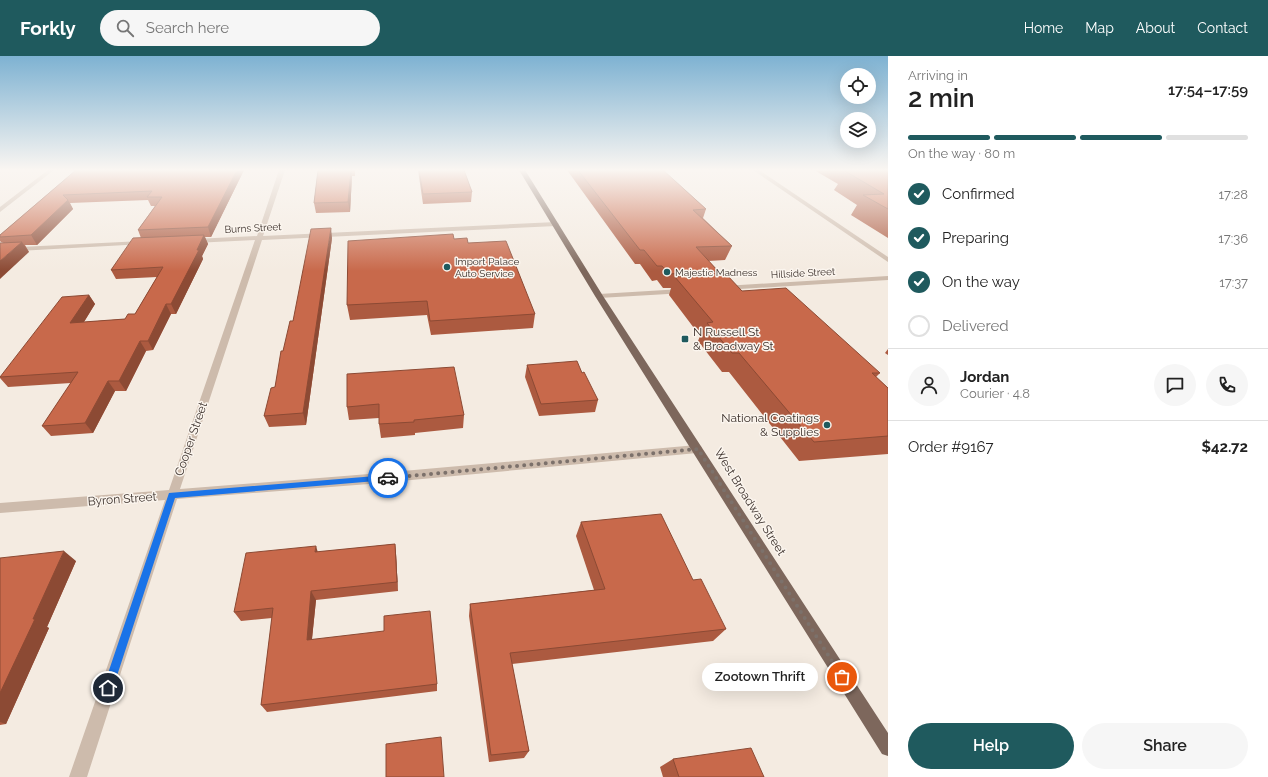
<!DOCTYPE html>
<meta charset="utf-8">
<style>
:root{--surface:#fff;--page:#f6f6f6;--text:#222;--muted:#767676;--line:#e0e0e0;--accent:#1f5a5e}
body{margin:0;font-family:Raleway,sans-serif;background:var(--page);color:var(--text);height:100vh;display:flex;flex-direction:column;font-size:15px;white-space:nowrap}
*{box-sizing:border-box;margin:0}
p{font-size:13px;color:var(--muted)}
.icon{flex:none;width:22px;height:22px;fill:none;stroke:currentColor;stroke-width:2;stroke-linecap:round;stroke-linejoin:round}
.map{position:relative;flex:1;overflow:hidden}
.panel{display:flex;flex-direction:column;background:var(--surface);width:380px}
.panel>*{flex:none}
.tools{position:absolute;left:840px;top:12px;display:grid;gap:8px}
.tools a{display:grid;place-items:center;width:36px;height:36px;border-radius:50%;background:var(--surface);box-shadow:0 4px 16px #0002;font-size:20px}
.pin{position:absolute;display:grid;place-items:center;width:34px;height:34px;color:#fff;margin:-17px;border:2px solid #fff;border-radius:50%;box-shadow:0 1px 4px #0007}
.courier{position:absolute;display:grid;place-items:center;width:40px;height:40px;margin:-20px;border:3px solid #1a73e8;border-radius:50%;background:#fff;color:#222;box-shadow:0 1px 5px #0007}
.bubble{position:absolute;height:28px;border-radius:14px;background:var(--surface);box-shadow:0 4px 16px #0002;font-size:13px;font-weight:600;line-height:28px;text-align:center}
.summary em{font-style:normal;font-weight:600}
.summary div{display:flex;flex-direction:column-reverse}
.summary{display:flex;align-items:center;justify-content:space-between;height:68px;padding:0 20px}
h1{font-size:26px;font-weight:600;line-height:30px}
.bar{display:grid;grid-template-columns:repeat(4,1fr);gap:6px 4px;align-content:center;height:48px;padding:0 20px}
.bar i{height:5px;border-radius:3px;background:var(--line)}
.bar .active{background:var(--accent)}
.bar p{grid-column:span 4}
.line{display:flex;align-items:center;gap:10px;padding:0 20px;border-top:1px solid var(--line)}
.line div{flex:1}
.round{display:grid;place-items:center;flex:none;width:42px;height:42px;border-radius:21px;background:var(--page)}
ol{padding:0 20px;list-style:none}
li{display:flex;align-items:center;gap:12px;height:44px}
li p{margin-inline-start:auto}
li .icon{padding:4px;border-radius:50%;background:var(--accent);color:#fff;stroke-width:4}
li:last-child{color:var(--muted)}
li i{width:22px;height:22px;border:2px solid var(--line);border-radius:50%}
.primary-button{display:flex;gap:8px;margin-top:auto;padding:8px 20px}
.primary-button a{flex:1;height:46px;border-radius:24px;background:var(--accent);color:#fff;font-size:16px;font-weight:600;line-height:46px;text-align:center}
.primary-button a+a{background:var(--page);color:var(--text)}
header{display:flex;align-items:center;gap:24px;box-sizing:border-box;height:56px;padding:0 20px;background:var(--accent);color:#fff}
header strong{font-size:19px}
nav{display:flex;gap:22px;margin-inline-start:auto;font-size:14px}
.search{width:280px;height:36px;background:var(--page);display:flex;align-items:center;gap:10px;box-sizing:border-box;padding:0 14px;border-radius:22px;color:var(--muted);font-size:15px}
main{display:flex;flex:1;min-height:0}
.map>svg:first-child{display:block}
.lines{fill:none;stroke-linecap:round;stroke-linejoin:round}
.minor{fill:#cdbbac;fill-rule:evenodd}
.primary{fill:#7d675c;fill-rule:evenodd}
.wall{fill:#ac5a40}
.shaded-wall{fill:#8c4a34}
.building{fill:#c8694b;stroke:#8c4a34}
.route{fill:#1a73e8}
.done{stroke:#7c716b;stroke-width:4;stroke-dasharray:0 7.2}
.poi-dot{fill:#1f5a5e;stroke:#fbf5ee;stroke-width:1.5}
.labels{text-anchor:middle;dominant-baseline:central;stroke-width:3;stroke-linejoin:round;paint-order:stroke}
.far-street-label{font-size:10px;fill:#3b302b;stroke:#fbf5ee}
.far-poi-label{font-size:10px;fill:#3b302b;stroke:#fbf5ee;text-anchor:start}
.poi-label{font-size:12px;fill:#3b302b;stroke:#fbf5ee;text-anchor:start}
.street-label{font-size:12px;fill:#3b302b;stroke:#fbf5ee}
</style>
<header>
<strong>Forkly</strong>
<div class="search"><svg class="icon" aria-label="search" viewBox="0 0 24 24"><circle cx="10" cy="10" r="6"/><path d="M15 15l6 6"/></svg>Search here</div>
<nav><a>Home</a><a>Map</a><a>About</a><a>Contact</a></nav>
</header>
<main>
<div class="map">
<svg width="888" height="721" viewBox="0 0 888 721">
<rect width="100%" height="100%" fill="#f4ebe1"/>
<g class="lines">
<g class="minor">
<path d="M48 114H54L0 156V151Z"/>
<path d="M279 114H285L263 180 556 166 559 168 556 170 262 184 180 433 369 418 697 389 701 390 702 393 701 396 697 397 369 428 177 443 87 721H69L165 444 0 457V447L169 434 255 184 194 187 191 185 194 183 257 180Z"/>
<path d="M753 114H759L888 201V206Z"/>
<path d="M142 185 145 187 144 188 0 196V192Z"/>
<path d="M888 220V224L724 234 720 232 724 230Z"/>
<path d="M682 233H685V237L599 242 595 240 599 238Z"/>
</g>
<path class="primary" d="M519 114H525L603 240 888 677V700L882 698 595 240Z"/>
</g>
<g class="wall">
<path d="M76 114H244L211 181H205L208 188 202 200 203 203 176 258H171L153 294 146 295 126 335H115L93 377 51 380 42 370 71 327 8 331 0 322V321L89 239 95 248 84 266 125 263 135 258 157 221 116 223 111 214 141 182 138 174 155 150H151L148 144 70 147 73 153 37 189H25L29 196 1 186 0 185V179Z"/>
<path d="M318 114H355V120H352L350 156 316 157 314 147Z"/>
<path d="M418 114H464L472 136 471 146 423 148Z"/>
<path d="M567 114H663L706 153 703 162 732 190 725 204 708 205 718 215 716 219 742 235 880 317 876 321 888 332V398L799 405 729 316H722L698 285 700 280 669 239 671 232H663L657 224 652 225 640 208H635Z"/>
<path d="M814 114H888V182L851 159 857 149 834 134 838 128Z"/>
<path d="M332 182 306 369 269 371 264 360 275 331 283 295 293 265Z"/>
<path d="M454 183 468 187 535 258 533 272 431 279 427 259 350 264 347 249Z"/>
<path d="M888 293V299L885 297Z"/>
<path d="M527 309 582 317 598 344 595 356 539 360 525 321Z"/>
<path d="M347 318 464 359 463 372 415 377V379L381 382 379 368V362L349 364 347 351Z"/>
<path d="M581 466 693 524 726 573 713 585 512 608 529 695 524 702 489 706 469 560 470 548 594 534 576 480Z"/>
<path d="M395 488 396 498 398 535 316 544 312 583 437 628V635L267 656 261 649 272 562 241 565 234 556 318 496Z"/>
<path d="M0 502 76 505 47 571 49 572 6 668 0 669Z"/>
<path d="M673 703 764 721H663L660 711Z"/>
</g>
<g class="shaded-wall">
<path d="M237 114H244L211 181 208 171Z"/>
<path d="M351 114 352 120 350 156 348 146Z"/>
<path d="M68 144 73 153 37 189 31 179Z"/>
<path d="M331 172 332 182 306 369 303 357Z"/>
<path d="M204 179 208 188 202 200 203 203 176 258 171 248 197 194Z"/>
<path d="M22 186 29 196 0 223V205Z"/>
<path d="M89 239 95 248 77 277 70 267Z"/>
<path d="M166 248 171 258 153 294 148 285Z"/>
<path d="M140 285 146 295 126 335 119 325Z"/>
<path d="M108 325 115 335 93 377 85 367Z"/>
<path d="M395 488 396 498 398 535 397 526Z"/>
<path d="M316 490 319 500 315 496Z"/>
<path d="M64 495 76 505 47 571 49 572 6 668 0 666V637L33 563Z"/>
<path d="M311 535 316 544 311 592 307 584Z"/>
</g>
<g class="building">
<path d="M76 114H237L208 171 138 174 162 141H147L152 135 63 139 68 144 31 179 0 181V179Z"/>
<path d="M318 114H351L348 146 314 147Z"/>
<path d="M419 114H464L472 136 423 138Z"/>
<path d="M578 114H663L706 153 693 154 732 190 696 191 718 215 669 218 662 210H657L644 194H640Z"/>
<path d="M858 114H888V153L863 139 884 138 845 115 859 114Z"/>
<path d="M331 172 303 357 264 360 271 332 275 331 281 295H283L290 265H293L311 173Z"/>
<path d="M453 178 454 183 467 182 468 187 506 185 535 258 430 265 427 245 347 249 348 185Z"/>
<path d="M204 179 197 194H199L171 248H166L148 285H140L119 325H108L85 367 42 370 78 316 0 321 62 241 89 239 70 267 125 263 128 258H135L163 211 111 214 133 182Z"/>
<path d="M22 186 0 205V187Z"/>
<path d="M726 218 742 235 786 232 880 317H872L888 332V380L814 386 739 297H732L707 267 713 266 675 221Z"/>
<path d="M577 305 582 317 584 316 598 344 541 348 527 309Z"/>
<path d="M454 311 464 359 414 364V366L379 368V348L347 351V318Z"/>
<path d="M661 458 693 524 701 523 726 573 510 597 529 695 491 699 470 548 605 533 581 466Z"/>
<path d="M395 488 397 526 311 535 307 584 384 575V560L430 555 437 628 261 649 273 552 234 556 246 497 316 490 315 496Z"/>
<path d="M64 495 33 563H35L0 637V502Z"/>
<path d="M441 681 444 721H386V688Z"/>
<path d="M751 692 764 721H679L673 703Z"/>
</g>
<linearGradient id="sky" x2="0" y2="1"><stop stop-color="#7eb2d2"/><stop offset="0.53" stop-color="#faf6f2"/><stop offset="1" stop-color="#faf6f2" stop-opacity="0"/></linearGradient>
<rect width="888" height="215" fill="url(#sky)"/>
<path class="route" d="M388 419 391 422 388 424 175 442 113 632 111 636 108 637 104 636 103 632 169 437Z"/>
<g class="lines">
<path class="done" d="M388 422 698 393 842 621"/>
</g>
<g class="poi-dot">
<circle cx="447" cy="211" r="4"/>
<circle cx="667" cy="216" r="4"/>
<rect x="681" y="279" width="8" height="8" rx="2"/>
<circle cx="827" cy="369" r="4"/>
</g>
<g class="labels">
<g class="far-street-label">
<text transform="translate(253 172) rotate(-3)">Burns Street</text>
<text transform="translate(803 217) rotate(-3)">Hillside Street</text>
</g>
<g class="far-poi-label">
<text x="455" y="205">Import Palace<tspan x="455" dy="12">Auto Service</tspan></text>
<text x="675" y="216">Majestic Madness</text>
</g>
<g class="poi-label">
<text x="693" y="276">N Russell St<tspan x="693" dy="14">&amp; Broadway St</tspan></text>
<text x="819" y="362" text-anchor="end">National Coatings<tspan x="819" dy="14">&amp; Supplies</tspan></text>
</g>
<g class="street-label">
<text transform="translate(191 383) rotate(-71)">Cooper Street</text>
<text transform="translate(122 443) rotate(-4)">Byron Street</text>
<text transform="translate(750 446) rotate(58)">West Broadway Street</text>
</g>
</g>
</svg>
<div class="tools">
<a><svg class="icon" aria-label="locate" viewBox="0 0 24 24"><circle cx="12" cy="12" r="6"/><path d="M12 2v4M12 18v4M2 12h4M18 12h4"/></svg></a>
<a><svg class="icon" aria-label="layers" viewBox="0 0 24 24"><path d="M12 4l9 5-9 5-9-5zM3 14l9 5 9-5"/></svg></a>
</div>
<div class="pin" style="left:842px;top:621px;background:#ea580c"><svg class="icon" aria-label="bag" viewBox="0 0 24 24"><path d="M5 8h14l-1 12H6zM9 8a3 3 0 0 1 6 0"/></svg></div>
<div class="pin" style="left:108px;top:632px;background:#1f2937"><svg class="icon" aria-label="home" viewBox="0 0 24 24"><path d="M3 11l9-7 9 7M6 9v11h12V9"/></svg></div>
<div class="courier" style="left:388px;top:422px"><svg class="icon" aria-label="car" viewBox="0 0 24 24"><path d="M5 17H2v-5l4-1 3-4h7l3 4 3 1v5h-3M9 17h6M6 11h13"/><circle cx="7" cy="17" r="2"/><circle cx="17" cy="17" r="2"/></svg></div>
<div class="bubble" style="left:702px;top:607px;width:116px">Zootown Thrift</div>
</div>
<section class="panel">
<div class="summary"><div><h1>2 min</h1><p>Arriving in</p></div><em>17:54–17:59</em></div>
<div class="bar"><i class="active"></i><i class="active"></i><i class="active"></i><i></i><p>On the way · 80 m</p></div>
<ol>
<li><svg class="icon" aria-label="check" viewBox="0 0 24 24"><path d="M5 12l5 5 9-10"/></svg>Confirmed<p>17:28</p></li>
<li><svg class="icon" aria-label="check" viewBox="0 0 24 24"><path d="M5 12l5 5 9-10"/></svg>Preparing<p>17:36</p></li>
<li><svg class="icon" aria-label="check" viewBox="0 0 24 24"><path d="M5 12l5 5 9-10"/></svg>On the way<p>17:37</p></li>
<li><i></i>Delivered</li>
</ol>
<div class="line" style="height:72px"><a class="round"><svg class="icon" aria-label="person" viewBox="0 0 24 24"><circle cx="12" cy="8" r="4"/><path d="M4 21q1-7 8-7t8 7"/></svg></a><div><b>Jordan</b><p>Courier · 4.8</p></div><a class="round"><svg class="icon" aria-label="chat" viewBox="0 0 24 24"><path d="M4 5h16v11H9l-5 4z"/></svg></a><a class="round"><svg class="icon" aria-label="phone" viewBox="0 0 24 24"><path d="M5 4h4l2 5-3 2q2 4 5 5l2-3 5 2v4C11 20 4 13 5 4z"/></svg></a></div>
<div class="line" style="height:52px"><div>Order #9167</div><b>$42.72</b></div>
<div class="primary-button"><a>Help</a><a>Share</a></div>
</section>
</main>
